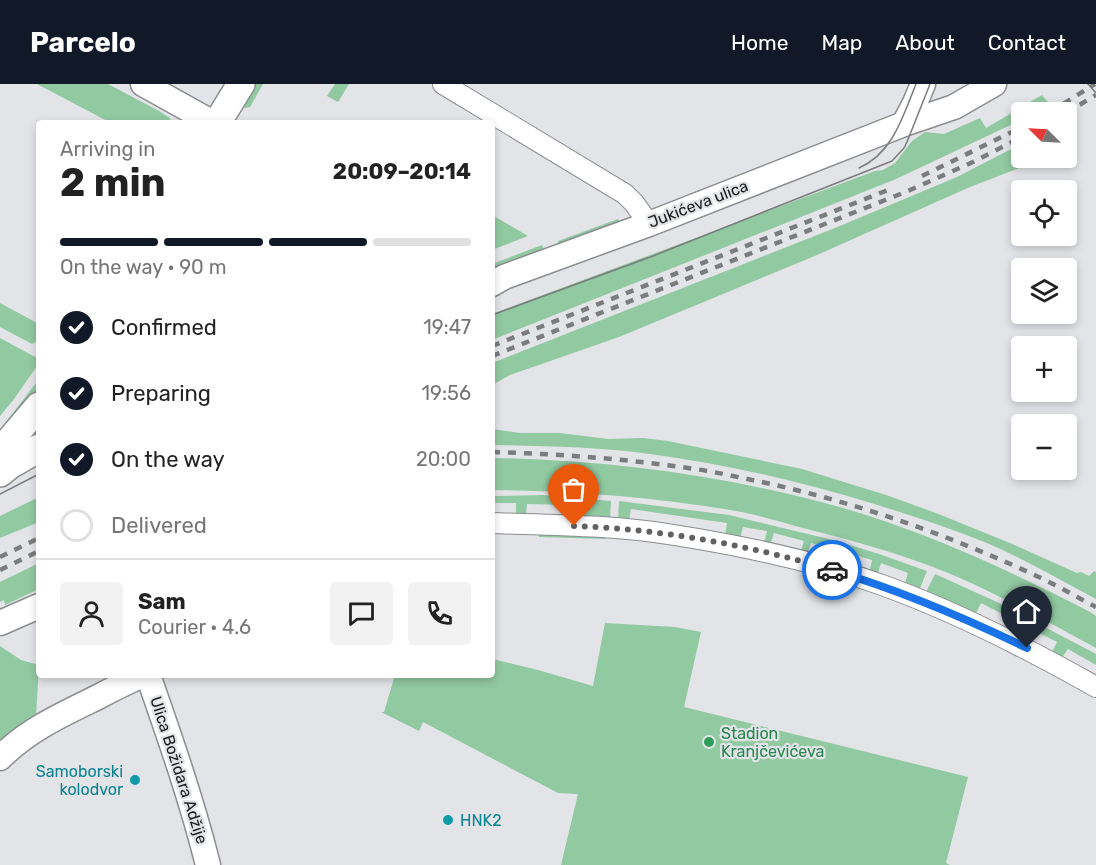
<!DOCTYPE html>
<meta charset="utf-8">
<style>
:root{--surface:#fff;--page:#f2f2f2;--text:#222;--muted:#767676;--line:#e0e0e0;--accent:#111827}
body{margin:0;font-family:Rubik,sans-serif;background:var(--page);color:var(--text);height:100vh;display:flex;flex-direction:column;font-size:22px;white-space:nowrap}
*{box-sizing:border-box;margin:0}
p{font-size:20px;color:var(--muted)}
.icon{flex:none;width:33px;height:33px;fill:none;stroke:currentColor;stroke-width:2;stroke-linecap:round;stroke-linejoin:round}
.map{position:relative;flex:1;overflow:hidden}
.side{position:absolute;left:36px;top:36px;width:459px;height:558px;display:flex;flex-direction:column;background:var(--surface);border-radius:6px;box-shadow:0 3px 9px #0003}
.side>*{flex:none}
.needle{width:39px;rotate:294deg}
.fabs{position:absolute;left:1011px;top:18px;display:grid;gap:12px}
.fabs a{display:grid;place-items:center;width:66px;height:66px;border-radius:6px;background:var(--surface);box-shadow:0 3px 9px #0003;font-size:30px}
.pin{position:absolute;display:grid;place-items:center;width:51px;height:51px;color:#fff;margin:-62px -26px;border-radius:50% 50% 50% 0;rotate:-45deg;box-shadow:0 0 6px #0007}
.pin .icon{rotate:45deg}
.courier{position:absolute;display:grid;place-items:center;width:60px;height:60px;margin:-30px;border:4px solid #1a73e8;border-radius:50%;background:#fff;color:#222;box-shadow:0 2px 8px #0007}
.headline em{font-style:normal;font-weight:700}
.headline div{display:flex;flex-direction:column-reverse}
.headline{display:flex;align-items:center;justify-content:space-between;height:102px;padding:0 24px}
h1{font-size:39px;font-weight:700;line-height:45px}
.bar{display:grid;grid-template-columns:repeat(4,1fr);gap:9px 6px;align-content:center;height:72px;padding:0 24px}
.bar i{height:8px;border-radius:4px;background:var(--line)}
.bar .selected{background:var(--accent)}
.bar p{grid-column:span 4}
.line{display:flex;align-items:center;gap:15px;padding:0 24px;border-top:2px solid var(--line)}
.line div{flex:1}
.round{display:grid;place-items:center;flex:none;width:63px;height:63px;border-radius:6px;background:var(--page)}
ol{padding:0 24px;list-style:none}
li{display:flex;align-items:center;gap:18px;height:66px}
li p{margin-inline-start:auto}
li .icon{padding:6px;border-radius:50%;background:var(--accent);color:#fff;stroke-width:4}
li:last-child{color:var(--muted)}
li i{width:33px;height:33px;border:3px solid var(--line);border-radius:50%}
header{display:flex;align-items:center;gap:36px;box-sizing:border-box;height:84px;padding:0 30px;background:var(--accent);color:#fff}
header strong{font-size:28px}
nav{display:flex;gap:33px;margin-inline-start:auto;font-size:21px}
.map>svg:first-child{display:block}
.green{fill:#91c9a1}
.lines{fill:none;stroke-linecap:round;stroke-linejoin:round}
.minor-casing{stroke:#8b8d91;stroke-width:22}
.tertiary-casing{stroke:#8b8d91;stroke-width:27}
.secondary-casing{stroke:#8b8d91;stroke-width:30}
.minor{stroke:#fff;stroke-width:20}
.tertiary{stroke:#fff;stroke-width:24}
.secondary{stroke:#fff;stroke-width:27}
.tram{stroke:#7a7c7e;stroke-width:1.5}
.rail{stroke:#7a7c7e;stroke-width:4.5;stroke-dasharray:8 8;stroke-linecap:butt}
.done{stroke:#5f6163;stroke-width:6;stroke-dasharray:0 10.8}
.route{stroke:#1a73e8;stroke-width:8}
.leisure-dot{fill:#2e9e5b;stroke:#e2e4e8;stroke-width:2}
.culture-dot{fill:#0f9aa8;stroke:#e2e4e8;stroke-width:2}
.labels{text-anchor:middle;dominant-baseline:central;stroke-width:4.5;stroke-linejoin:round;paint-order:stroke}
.street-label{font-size:16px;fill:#191a1b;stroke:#e2e4e8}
.leisure-label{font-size:16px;fill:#27864d;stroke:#e2e4e8;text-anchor:start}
.culture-label{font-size:16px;fill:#0d838f;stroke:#e2e4e8;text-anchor:end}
</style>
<header>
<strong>Parcelo</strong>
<nav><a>Home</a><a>Map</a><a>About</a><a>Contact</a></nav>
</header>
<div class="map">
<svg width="1096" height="781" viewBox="0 0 1096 781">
<rect width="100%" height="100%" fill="#e2e4e8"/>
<g class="green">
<path d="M37 0H108L159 27 170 34 171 39H111Z"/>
<path d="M255 0H263L250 23 245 24 242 21Z"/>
<path d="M335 0H349L338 18 327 12Z"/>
<path d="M1042 11 1051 22 1037 28H1022L1021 36 896 95 492 256V230L875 87 883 86 895 79 912 57 925 48 944 50 980 34 986 44Z"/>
<path d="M1021 60 1022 74H1035L1019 84 970 103 817 171 619 253 510 291 492 301V279L835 144 957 93Z"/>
<path d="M492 131 528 152 492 166Z"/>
<path d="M618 135 621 141 560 164 558 157Z"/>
<path d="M542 161 545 169 500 185 492 186V180Z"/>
<path d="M0 219 39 240V256L32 260 0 243Z"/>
<path d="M0 254 39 275V279L14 315 0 332Z"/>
<path d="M39 295V306L29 321 0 356V346Z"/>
<path d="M492 345 520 349H560L608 355 643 354 668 357 802 385 886 411 936 429 1010 459 1077 489 1081 488 1089 492 1094 487 1096 488V515C1060 496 1024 475 987 459 949 444 910 431 871 419 799 397 725 380 650 370 599 363 544 362 492 361Z"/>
<path d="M492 374C610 376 729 392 843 424 929 449 1011 487 1090 528L1096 532V564C1043 535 990 505 933 483 891 467 847 455 803 444 781 438 759 431 736 427 656 413 573 407 492 406Z"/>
<path d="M542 411 611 417 610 436 570 433V421L527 420 526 432H516V419H492V412Z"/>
<path d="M39 413V438L0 454V432Z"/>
<path d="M619 417 729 431 837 457 879 470 927 487 919 507 904 502 908 489 881 479 877 492 869 489 872 476 855 471 851 484 844 482 848 469 811 459 807 471 800 469 804 457 774 449 770 461 764 460 767 447 743 443 740 455 725 452 727 439 631 425 629 437 618 436Z"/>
<path d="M539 448 605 451V455L539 453Z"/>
<path d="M39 479V505L5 521 4 516 0 518V498Z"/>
<path d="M935 490 997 518 1096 570V581L1068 565 1061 575 1051 570 1057 558 1025 542 1019 553 1008 547 1014 536 981 519 975 531 926 508Z"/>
<path d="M605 539 675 543 701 548 684 623 968 693 946 779 950 781H561L578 710 558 709 423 638 419 647 381 628H384L395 591H492V575L538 586 593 602Z"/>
<path d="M0 562 21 576 39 581 36 632 0 660Z"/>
</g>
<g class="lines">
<defs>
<g id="minor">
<path d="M443 0 625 110 634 119 649 140"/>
<path d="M492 439C553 441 614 441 674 451 744 462 815 477 882 501 957 528 1027 564 1096 603"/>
</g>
<g id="tertiary">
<path d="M143 0 213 39"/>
<path d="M904 40 915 19 923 0"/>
<path d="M492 200 504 193 649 140 904 40 954 23 994 0"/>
<path d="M0 539 39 522"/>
<path d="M148 591C170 654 192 717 208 781"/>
<path d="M0 674C28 646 61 631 96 614 111 606 127 598 143 591"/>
</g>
<g id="secondary">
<path d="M217 39 241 0"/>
<path d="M0 368 39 322"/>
<path d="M0 389 10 381 39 364"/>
</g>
</defs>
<use href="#minor" class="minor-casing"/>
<use href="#tertiary" class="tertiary-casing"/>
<use href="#secondary" class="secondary-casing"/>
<use href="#minor" class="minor"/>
<use href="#tertiary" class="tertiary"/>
<use href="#secondary" class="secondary"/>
<g class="tram">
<path d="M1088 0 1096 9"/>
<path d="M859 84C893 69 903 32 916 0"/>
<path d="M492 231 653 172 892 77 904 64 907 58 930 0"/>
<path d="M0 410 39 390"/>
</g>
<g class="rail">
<path d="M1050 28 1095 0"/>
<path d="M1066 29 1096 11"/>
<path d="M922 92 1022 43"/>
<path d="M492 262 888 106"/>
<path d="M492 272 908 107 973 78 1022 53"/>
<path d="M492 368C560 370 628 375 695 385 716 388 737 393 757 397 851 417 941 448 1028 488 1051 498 1073 511 1096 523"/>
<path d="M0 473 39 454"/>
<path d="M0 486 39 467"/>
</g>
</g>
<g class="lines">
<path class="done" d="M574 442C659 445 750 461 832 486"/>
<path class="route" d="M832 486C899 506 963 533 1027 564"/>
</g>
<circle class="leisure-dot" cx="709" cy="658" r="6"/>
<g class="culture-dot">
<circle cx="135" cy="696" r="6"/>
<circle cx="448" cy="736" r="6"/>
</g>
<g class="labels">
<g class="street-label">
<text transform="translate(698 120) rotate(-21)">Jukićeva ulica</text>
<text transform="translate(179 686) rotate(72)">Ulica Božidara Adžije</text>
</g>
<g class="leisure-label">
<text x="721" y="649">Stadion<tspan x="721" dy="18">Kranjčevićeva</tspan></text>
</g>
<g class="culture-label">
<text x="123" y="687">Samoborski<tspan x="123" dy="18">kolodvor</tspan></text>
<text x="460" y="736" text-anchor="start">HNK2</text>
</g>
</g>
</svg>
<div class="fabs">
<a><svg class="needle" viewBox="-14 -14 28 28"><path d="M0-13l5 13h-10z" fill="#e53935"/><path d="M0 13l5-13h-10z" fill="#767676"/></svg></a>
<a><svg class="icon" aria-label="locate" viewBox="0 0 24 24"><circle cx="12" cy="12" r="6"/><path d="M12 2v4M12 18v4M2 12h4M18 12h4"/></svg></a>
<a><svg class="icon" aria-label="layers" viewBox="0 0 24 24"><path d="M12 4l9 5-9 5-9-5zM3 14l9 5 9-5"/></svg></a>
<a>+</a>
<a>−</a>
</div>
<div class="pin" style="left:574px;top:442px;background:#ea580c"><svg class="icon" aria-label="bag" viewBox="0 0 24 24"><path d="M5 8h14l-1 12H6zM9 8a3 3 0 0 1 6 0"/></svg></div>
<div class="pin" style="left:1027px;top:564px;background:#1f2937"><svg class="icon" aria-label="home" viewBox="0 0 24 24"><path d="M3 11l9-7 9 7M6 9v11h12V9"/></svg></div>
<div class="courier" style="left:832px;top:486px"><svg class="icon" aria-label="car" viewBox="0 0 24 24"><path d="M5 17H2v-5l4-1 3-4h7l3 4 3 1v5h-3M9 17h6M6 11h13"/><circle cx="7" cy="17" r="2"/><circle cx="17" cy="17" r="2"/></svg></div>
<section class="side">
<div class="headline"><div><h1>2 min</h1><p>Arriving in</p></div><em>20:09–20:14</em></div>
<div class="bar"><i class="selected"></i><i class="selected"></i><i class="selected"></i><i></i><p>On the way · 90 m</p></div>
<ol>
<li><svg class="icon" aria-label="check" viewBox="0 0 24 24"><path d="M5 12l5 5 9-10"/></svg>Confirmed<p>19:47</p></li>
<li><svg class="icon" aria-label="check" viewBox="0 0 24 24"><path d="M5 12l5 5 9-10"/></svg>Preparing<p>19:56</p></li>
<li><svg class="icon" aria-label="check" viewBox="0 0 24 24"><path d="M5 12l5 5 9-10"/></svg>On the way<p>20:00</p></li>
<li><i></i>Delivered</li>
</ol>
<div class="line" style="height:108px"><a class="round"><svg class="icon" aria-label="person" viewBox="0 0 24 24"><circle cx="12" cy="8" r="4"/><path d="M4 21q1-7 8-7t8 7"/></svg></a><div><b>Sam</b><p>Courier · 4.6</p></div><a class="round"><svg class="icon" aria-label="chat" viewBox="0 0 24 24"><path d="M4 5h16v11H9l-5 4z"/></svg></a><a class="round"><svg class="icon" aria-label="phone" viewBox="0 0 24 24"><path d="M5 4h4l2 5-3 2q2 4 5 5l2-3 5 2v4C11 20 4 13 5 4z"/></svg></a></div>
</section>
</div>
